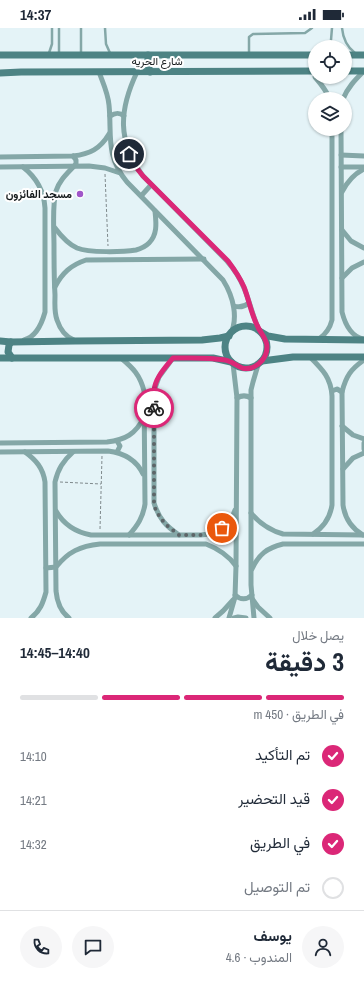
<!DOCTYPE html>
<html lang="ar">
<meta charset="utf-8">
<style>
:root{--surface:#fff;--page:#f6f6f7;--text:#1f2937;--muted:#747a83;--line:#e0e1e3;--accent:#db2777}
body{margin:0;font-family:"Archivo Narrow",Vazirmatn,sans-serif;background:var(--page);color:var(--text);direction:rtl;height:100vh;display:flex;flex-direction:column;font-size:15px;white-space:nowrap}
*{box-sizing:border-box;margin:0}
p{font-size:13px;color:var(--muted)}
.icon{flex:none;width:22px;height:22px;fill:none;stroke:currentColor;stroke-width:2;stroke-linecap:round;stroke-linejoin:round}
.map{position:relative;height:590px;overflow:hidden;direction:ltr}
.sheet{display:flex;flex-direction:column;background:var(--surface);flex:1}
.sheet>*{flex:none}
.controls{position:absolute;left:308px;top:12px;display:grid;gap:8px}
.controls a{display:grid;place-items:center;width:44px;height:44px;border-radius:50%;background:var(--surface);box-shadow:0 1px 3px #0004;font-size:20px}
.pin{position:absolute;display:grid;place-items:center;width:34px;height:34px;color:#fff;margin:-17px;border:2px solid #fff;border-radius:50%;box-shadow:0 1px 4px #0007}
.courier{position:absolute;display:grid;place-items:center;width:40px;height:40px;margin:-20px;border:3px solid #db2777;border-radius:50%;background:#fff;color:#222;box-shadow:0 1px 5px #0007}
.head em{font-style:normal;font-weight:700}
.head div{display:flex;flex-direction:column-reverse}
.head{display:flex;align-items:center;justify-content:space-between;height:68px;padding:0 20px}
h1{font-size:26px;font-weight:700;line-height:30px}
.bar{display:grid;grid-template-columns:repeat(4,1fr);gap:6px 4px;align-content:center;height:48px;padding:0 20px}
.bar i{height:5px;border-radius:3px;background:var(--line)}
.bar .selected{background:var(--accent)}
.bar p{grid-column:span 4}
.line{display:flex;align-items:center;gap:10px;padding:0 20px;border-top:1px solid var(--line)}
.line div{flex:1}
.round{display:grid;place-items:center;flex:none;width:42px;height:42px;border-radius:21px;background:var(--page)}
ol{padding:0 20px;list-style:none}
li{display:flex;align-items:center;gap:12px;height:44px}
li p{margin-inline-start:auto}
li .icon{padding:4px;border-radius:50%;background:var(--accent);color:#fff;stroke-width:4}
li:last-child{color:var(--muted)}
li i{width:22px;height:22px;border:2px solid var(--line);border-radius:50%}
.status{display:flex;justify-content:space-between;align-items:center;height:28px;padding:0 20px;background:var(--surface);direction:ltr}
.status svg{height:11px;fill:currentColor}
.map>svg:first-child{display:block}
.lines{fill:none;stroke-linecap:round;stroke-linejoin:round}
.path{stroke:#7f898c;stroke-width:1;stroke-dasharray:3 2;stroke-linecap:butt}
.lane{stroke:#84a7a7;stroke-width:2.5}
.street{stroke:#84a7a7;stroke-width:5}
.secondary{stroke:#4d8384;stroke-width:7}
.done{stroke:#5d6568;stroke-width:4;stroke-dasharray:0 7.2}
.route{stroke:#db2777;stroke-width:5}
.poi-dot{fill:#a056c9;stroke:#fff;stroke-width:1.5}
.labels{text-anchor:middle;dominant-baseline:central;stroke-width:4;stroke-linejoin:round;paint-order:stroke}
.street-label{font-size:11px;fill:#14191b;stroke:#fff}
.poi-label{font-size:11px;font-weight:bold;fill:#14191b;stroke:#fff;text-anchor:end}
</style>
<div class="status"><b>14:37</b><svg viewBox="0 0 49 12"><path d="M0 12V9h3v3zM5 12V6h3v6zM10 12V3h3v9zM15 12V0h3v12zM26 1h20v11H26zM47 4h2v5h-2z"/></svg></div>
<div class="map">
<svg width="364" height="590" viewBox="0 0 364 590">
<rect width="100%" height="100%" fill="#e4f3f7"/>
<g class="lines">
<g class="path">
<path d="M105 146 108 218"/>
<path d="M60 454 101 456"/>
<path d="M100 501 102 428"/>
</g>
<g class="lane">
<path d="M105 0 106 16 110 25"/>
<path d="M342 0C343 11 347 19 355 25"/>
<path d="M327 19 331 12 332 0"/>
<path d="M49 25 52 16V0"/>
<path d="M59 25V0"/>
<path d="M249 26V9L253 6 305 5 312 0"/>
<path d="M81 27V0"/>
</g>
<g class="street">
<path d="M99 44C103 55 108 65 109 77 112 107 105 127 127 154L223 252C233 268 239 290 230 307"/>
<path d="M137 44C119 82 117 113 143 148L227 233C234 241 240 250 244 260 250 274 253 290 260 304"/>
<path d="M315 49C321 56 326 62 330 71"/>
<path d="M343 71C348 59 355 52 364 43"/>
<path d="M110 88C115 85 119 84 124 88"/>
<path d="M341 101 342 284C345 296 351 308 363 311"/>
<path d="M341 127 364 128"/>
<path d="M73 128 76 132V136C68 145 60 151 56 163 52 177 54 202 54 218 54 235 54 251 55 267 55 276 54 284 57 292 60 301 66 309 74 312"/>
<path d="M0 129 73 128C90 126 100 121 109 106"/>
<path d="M0 139 89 138 105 140 120 145"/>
<path d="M23 139C37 150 44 163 45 180V284C42 295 36 309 24 312"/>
<path d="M341 139H364"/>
<path d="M342 164C347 154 354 146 364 141"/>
<path d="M141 168 151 157"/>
<path d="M55 200C61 208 68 216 77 220 89 225 123 224 136 222 140 221 146 218 149 215 158 206 156 194 155 183"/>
<path d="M342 202 351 213 364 220"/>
<path d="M342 250 352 240 364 234"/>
<path d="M55 259C62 245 71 237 86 232L204 231"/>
<path d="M234 278C240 280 244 279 249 275"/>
<path d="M319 311C326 306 330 300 332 292V101"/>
<path d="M310 329C323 342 331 350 332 368V477C330 490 324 499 313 506"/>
<path d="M121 330C133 340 140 347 144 363L145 476C143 489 138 497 129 507"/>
<path d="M173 330 159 349 154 363V475C159 491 166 498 179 507"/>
<path d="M332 363 337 361 342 364"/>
<path d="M237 370C242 367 246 367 251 370"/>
<path d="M342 398 353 407 364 411"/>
<path d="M117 413 120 418 117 424"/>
<path d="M0 415 107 414C125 412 136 406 144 389"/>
<path d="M364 415V421"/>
<path d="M0 424 108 423C124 425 136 431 143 446"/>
<path d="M25 424C36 432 43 440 45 454L46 564C43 575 40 583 31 590"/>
<path d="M343 441 353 430 364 425"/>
<path d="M56 483C64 497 75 504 91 507H201C218 506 230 497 235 482"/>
<path d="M251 485C260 496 269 502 283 506L363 507"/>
<path d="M363 507C351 500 345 491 343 477L342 364C346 348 351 341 364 332"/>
<path d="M46 540 56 539C68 524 80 518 100 516H206C219 521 228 527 236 538"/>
<path d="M252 541C259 526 267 520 283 516H364"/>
<path d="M235 567C240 572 247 572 252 567"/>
<path d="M253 572 258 579 270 590"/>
<path d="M69 590C60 583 57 574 56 563L55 454C58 441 63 433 73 424"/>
<path d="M215 590 223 583 233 572"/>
<path d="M229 590 235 569 236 538 237 370 233 336"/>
<path d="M234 590 238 589 246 590"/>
<path d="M254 590 251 557V362L253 354 258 337"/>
</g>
<g class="secondary">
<path d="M0 27H315"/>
<path d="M148 27V36L150 44"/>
<path d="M345 27H364"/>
<path d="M345 43H364"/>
<path d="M0 45 21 44 315 43"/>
<circle cx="246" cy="319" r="21"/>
<path d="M261 304 268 308 285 311 364 312"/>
<path d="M0 313 11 314 75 313 202 312 220 310 229 308"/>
<path d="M11 314 9 317 8 324 12 330"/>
<path d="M0 330H213L231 334"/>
<path d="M262 333 293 329H364"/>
</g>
</g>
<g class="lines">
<path class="done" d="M154 380V475L156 483 165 496 179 507H206L215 505 222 500"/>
<path class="route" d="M129 126 135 138 143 148 228 233C234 241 240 250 244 259 249 272 251 285 257 297 260 305 267 310 267 319 267 329 260 337 251 340 241 342 239 338 231 334 231 334 226 332 225 332 208 329 190 330 173 330 165 340 155 350 154 363 153 369 154 374 154 380"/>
</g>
<circle class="poi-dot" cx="80" cy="166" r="4"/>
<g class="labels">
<g class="street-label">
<text x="157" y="33">شارع الحريه</text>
</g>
<g class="poi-label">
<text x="72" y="166">مسجد الفائزون</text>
</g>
</g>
</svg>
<div class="controls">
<a><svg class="icon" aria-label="locate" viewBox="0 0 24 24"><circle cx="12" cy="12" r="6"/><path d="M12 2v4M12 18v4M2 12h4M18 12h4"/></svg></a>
<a><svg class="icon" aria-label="layers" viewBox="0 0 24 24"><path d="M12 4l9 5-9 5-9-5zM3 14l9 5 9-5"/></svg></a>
</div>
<div class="pin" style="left:222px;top:500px;background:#ea580c"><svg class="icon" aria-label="bag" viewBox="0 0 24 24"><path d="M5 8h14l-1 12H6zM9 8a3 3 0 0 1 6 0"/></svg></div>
<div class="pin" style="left:129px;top:126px;background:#1f2937"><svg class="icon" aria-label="home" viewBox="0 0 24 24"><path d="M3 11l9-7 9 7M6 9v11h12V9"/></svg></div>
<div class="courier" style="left:154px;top:380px"><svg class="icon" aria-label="bike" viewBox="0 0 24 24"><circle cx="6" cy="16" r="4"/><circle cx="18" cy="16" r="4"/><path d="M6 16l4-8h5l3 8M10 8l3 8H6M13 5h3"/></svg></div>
</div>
<section class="sheet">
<div class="head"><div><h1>3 دقيقة</h1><p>يصل خلال</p></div><em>14:40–14:45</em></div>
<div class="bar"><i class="selected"></i><i class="selected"></i><i class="selected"></i><i></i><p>في الطريق · 450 m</p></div>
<ol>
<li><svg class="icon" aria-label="check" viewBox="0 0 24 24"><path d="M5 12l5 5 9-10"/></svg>تم التأكيد<p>14:10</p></li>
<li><svg class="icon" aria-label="check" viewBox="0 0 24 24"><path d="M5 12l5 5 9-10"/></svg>قيد التحضير<p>14:21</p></li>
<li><svg class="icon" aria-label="check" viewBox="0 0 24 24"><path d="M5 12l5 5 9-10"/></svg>في الطريق<p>14:32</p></li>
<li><i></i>تم التوصيل</li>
</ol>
<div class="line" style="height:72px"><a class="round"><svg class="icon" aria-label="person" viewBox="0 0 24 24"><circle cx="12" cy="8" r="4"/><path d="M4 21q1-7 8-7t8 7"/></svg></a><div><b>يوسف</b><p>المندوب · 4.6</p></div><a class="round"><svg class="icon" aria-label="chat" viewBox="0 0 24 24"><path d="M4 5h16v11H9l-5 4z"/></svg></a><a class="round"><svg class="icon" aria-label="phone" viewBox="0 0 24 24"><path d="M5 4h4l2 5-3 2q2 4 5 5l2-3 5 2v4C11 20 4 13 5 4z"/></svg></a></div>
</section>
